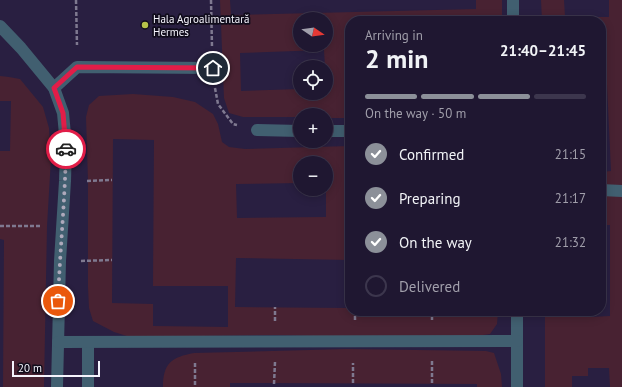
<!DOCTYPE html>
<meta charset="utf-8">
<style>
:root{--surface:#1f1731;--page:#2c243d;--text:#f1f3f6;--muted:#a19fab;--line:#3c364d;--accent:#8c9099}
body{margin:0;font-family:"PT Sans",sans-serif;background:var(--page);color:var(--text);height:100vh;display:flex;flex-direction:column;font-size:15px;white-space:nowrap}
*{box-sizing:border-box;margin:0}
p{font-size:13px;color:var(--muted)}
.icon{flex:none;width:22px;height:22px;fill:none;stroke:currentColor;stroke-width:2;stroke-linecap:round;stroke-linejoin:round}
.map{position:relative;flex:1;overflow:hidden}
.panel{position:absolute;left:345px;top:16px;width:261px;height:300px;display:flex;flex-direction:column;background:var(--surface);border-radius:16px;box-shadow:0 2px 10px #0003,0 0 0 1px var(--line)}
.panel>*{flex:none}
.needle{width:26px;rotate:103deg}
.controls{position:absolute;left:293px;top:12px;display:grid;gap:8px}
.controls a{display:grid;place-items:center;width:40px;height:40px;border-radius:50%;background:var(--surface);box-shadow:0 2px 10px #0003,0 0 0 1px var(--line);font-size:20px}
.scale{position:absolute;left:12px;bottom:10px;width:88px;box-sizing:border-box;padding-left:4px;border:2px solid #f5f4fd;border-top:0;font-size:11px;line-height:14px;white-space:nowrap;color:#f5f4fd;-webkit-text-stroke:3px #100c1b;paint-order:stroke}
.pin{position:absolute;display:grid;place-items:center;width:34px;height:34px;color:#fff;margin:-17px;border:2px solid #fff;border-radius:50%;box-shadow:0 1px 4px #0007}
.courier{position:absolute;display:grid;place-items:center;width:40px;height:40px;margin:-20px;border:3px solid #e11d48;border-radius:50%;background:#fff;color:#222;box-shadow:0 1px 5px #0007}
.head em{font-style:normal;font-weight:800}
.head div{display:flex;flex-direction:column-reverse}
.head{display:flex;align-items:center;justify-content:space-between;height:68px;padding:0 20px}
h1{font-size:26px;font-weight:800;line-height:30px}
.bar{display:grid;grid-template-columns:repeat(4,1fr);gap:6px 4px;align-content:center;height:48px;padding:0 20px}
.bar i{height:5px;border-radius:3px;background:var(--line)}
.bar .current{background:var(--accent)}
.bar p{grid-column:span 4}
ol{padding:0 20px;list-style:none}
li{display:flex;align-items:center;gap:12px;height:44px}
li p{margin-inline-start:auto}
li .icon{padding:4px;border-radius:50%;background:var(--accent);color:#fff;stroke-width:4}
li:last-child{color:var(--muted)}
li i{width:22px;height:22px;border:2px solid var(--line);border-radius:50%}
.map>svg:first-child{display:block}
.green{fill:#482232;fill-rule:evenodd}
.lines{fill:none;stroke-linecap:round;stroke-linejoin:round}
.path{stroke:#7f7990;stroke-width:2.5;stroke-dasharray:4 2;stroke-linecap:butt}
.lane{stroke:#415f70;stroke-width:12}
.street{stroke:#415f70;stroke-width:12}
.done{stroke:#aea9bb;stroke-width:4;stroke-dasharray:0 7.2}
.route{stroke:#e11d48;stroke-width:5}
.poi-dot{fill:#b5c249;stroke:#100c1b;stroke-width:1.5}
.labels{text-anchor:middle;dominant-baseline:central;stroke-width:3.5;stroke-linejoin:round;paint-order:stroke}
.poi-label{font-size:11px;fill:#f5f4fd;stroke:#100c1b;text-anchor:start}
</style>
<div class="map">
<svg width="622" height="387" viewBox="0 0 622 387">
<rect width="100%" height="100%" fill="#291f41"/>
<g class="green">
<path d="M220 0H230L231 15 476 9V0H502V21H350V118H326V115H300V117H243L229 113 224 98ZM300 19H326V45H300ZM324 50 325 67H326V93H300V89L241 91 240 53Z"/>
<path d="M541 0H564L565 17H609V0H622V387H610L609 368H588V376H572V387H545V311H591V317L610 316V225H601V172L611 171 607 85H601V21H542Z"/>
<path d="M0 76 9 77 20 79 43 107 49 128 51 158 47 226 44 387H3L4 240 0 239V151H10L11 101H0Z"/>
<path d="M133 94 173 97 195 102 213 114 218 124 222 142 229 147 245 149 350 146V260L236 258 235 307 350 308V311H498L497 324 490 334 477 336 354 337 275 335 130 337 114 332 93 321 89 308 88 287V181L86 117 89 105 99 96ZM113 139 154 140 153 286H228V327L153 326V304L112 303ZM300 163H326V217L237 218 236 184 300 183Z"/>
<path d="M347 349 486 351 494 353 501 374 502 387H477V384L264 383H230V387H163C163 363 172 357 194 353Z"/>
</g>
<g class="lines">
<g class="path">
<path d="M76 0 77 45"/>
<path d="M211 0 212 47"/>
<path d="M215 88 218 104 233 124 237 125"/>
<path d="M87 181 112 180"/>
<path d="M0 226H40"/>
<path d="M81 261 112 260"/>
<path d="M432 311V320"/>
<path d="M355 320V311"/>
<path d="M275 321V307"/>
<path d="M195 363V387"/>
<path d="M353 383V363"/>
<path d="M432 383V361"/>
<path d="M274 384 275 362"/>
</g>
<g class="lane">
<path d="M54 88 77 67 213 68"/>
<path d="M88 387V342"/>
</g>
<g class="street">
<path d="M513 0V21"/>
<path d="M0 26 21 48 54 88 63 113 66 145 65 181 60 261 57 387"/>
<path d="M257 130 300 131"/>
<path d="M326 131H350"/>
<path d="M601 190 622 191"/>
<path d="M517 311V387"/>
<path d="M58 342 517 341"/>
</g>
</g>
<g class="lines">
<path class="done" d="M58 301C60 250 65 200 66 149"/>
<path class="route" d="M66 149 63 113 54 88 77 67 213 68"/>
</g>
<circle class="poi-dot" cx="145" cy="25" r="4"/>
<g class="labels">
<g class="poi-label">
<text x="153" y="19">Hala Agroalimentară<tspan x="153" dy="13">Hermes</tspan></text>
</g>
</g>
</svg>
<div class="controls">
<a><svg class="needle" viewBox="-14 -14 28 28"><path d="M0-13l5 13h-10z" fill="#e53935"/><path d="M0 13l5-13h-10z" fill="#a19fab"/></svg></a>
<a><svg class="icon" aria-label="locate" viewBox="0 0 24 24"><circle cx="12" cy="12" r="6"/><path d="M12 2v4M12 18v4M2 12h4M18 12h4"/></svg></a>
<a>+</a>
<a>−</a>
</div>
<div class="scale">20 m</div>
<div class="pin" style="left:58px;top:301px;background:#ea580c"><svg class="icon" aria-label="bag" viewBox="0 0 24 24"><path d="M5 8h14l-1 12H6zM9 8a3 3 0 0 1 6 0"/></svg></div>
<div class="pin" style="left:213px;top:68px;background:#1f2937"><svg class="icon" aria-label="home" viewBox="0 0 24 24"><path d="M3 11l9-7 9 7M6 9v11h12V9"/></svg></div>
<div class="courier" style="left:66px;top:149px"><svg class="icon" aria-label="car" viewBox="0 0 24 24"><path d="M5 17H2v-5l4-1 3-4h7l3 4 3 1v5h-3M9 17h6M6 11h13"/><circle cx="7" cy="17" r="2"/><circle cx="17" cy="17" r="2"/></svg></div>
<section class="panel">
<div class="head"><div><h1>2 min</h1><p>Arriving in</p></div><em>21:40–21:45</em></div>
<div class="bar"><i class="current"></i><i class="current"></i><i class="current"></i><i></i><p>On the way · 50 m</p></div>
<ol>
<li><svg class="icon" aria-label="check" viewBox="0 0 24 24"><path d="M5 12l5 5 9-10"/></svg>Confirmed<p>21:15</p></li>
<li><svg class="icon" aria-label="check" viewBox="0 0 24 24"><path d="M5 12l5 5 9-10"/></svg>Preparing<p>21:17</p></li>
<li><svg class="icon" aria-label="check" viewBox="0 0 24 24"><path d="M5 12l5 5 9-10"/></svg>On the way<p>21:32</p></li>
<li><i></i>Delivered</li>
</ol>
</section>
</div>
